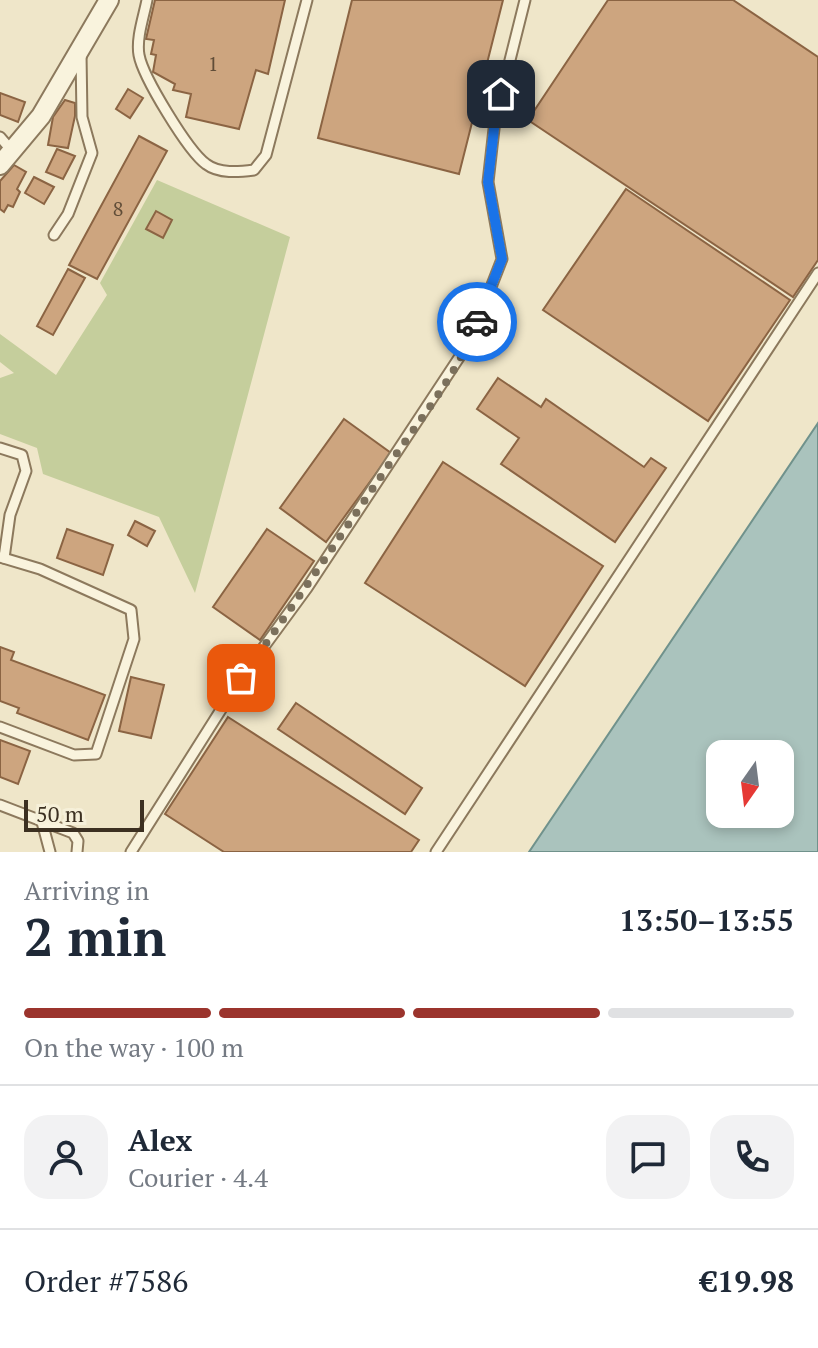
<!DOCTYPE html>
<meta charset="utf-8">
<style>
:root{--surface:#fff;--page:#f2f2f3;--text:#1f2937;--muted:#747a83;--line:#e0e1e3;--accent:#9b342d}
body{margin:0;font-family:"PT Serif",serif;background:var(--page);color:var(--text);height:100vh;display:flex;flex-direction:column;font-size:30px;white-space:nowrap}
*{box-sizing:border-box;margin:0}
p{font-size:26px;color:var(--muted)}
.icon{flex:none;width:44px;height:44px;fill:none;stroke:currentColor;stroke-width:2;stroke-linecap:round;stroke-linejoin:round}
.map{position:relative;height:852px;overflow:hidden}
.side{display:flex;flex-direction:column;background:var(--surface);flex:1}
.side>*{flex:none}
.needle{width:52px;rotate:194deg}
.buttons{position:absolute;left:706px;top:740px;display:grid;gap:16px}
.buttons a{display:grid;place-items:center;width:88px;height:88px;border-radius:16px;background:var(--surface);box-shadow:0 4px 12px #0003;font-size:40px}
.scale{position:absolute;left:24px;bottom:20px;width:120px;box-sizing:border-box;padding-left:8px;border:4px solid #3c3021;border-top:0;font-size:22px;line-height:28px;white-space:nowrap;color:#3c3021;-webkit-text-stroke:6px #f6f0d9;paint-order:stroke}
.pin{position:absolute;display:grid;place-items:center;width:68px;height:68px;color:#fff;margin:-34px;border-radius:16px;box-shadow:0 4px 12px #0006}
.courier{position:absolute;display:grid;place-items:center;width:80px;height:80px;margin:-40px;border:6px solid #1a73e8;border-radius:50%;background:#fff;color:#222;box-shadow:0 2px 10px #0007}
.headline em{font-style:normal;font-weight:700}
.headline div{display:flex;flex-direction:column-reverse}
.headline{display:flex;align-items:center;justify-content:space-between;height:136px;padding:0 24px}
h1{font-size:52px;font-weight:700;line-height:60px}
.bar{display:grid;grid-template-columns:repeat(4,1fr);gap:12px 8px;align-content:center;height:96px;padding:0 24px}
.bar i{height:10px;border-radius:6px;background:var(--line)}
.bar .current{background:var(--accent)}
.bar p{grid-column:span 4}
.line{display:flex;align-items:center;gap:20px;padding:0 24px;border-top:2px solid var(--line)}
.line div{flex:1}
.round{display:grid;place-items:center;flex:none;width:84px;height:84px;border-radius:24px;background:var(--page)}
.map>svg:first-child{display:block}
.green{fill:#c5ce9c}
.water{fill:#aac3bd;stroke:#70928c;stroke-width:2;fill-rule:evenodd}
.building{fill:#cda57f;stroke:#8b6443;stroke-width:2}
.lines{fill:none;stroke-linecap:round;stroke-linejoin:round}
.lane-casing{stroke:#8c795d;stroke-width:13}
.street-casing{stroke:#8c795d;stroke-width:22}
.lane{stroke:#f9f3dd;stroke-width:9}
.street{stroke:#f9f3dd;stroke-width:18}
.done{stroke:#7b705c;stroke-width:8;stroke-dasharray:0 14.4}
.route{stroke:#1a73e8;stroke-width:10}
.labels{text-anchor:middle;dominant-baseline:central;stroke-width:6;stroke-linejoin:round;paint-order:stroke}
.number-label{font-size:20px;fill:#604d38}
</style>
<div class="map">
<svg width="818" height="852" viewBox="0 0 818 852">
<rect width="100%" height="100%" fill="#efe6c9"/>
<path class="green" d="M157 180 290 237 195 593 159 517 43 474 37 448 0 434V378L14 373 0 362V334L56 375 107 295 100 283Z"/>
<path class="water" d="M818 423V852H529ZM720 754H780V814H720Z"/>
<g class="building">
<path d="M155 0H285L268 74 256 70 239 129 186 117 191 94 173 90 175 84 153 72 156 55 151 54 154 40 146 39Z"/>
<path d="M352 0H503L459 174 318 138Z"/>
<path d="M608 0H733L818 57V260L793 297 528 120Z"/>
<path d="M128 89 143 98 130 118 116 109Z"/>
<path d="M0 93 25 102 18 122 0 115Z"/>
<path d="M65 100 75 103V116L68 148 48 145 53 117Z"/>
<path d="M139 136 167 151 97 279 69 265Z"/>
<path d="M57 149 75 156 63 179 46 172Z"/>
<path d="M14 165 26 172 17 189 20 192 13 207 8 205 4 212 0 209V181Z"/>
<path d="M34 177 54 187 44 204 25 193Z"/>
<path d="M626 189 790 300 708 421 543 310Z"/>
<path d="M156 211 172 220 163 238 146 229Z"/>
<path d="M68 269 85 278 53 335 37 326Z"/>
<path d="M498 378 541 407 546 399 644 467 651 458 666 468 615 542 501 464 519 438 477 409Z"/>
<path d="M344 419 391 453 326 542 280 508Z"/>
<path d="M443 462 603 566 525 686 365 583Z"/>
<path d="M135 521 155 531 147 546 128 535Z"/>
<path d="M67 529 113 545 103 575 57 558Z"/>
<path d="M267 529 314 561 260 640 213 607Z"/>
<path d="M0 647 14 652 11 660 105 695 88 740 17 713 19 708 0 701Z"/>
<path d="M131 677 164 685 151 738 119 731Z"/>
<path d="M296 703 422 788 405 814 278 729Z"/>
<path d="M228 717 419 840 411 852H224L165 814Z"/>
<path d="M0 740 30 751 18 784 0 777Z"/>
</g>
<g class="lines">
<defs>
<g id="lane">
<path d="M147 0C144 16 136 38 139 55 143 77 188 151 206 164 219 174 239 172 254 170L266 155 307 0"/>
<path d="M0 137 12 151"/>
<path d="M54 235 68 214 92 153 82 117 81 54"/>
<path d="M0 448 22 455 26 471 10 515 4 558"/>
<path d="M0 557 40 569 131 610 134 639 96 754 74 755 0 727"/>
<path d="M0 805 73 833 78 841 77 852"/>
<path d="M42 822 50 852"/>
<path d="M131 852 241 678 307 588 470 341 502 259 488 182 495 120 525 0"/>
<path d="M436 852 818 273"/>
</g>
<path id="street" d="M0 165 41 116 109 0"/>
</defs>
<use href="#lane" class="lane-casing"/>
<use href="#street" class="street-casing"/>
<use href="#lane" class="lane"/>
<use href="#street" class="street"/>
</g>
<g class="lines">
<path class="done" d="M241 678C291 610 337 541 384 472 416 424 457 376 477 322"/>
<path class="route" d="M477 322 502 259 488 182 495 120 501 94"/>
</g>
<g class="labels">
<g class="number-label">
<text x="213" y="63">1</text>
<text x="118" y="208">8</text>
</g>
</g>
</svg>
<div class="buttons">
<a><svg class="needle" viewBox="-14 -14 28 28"><path d="M0-13l5 13h-10z" fill="#e53935"/><path d="M0 13l5-13h-10z" fill="#747a83"/></svg></a>
</div>
<div class="scale">50 m</div>
<div class="pin" style="left:241px;top:678px;background:#ea580c"><svg class="icon" aria-label="bag" viewBox="0 0 24 24"><path d="M5 8h14l-1 12H6zM9 8a3 3 0 0 1 6 0"/></svg></div>
<div class="pin" style="left:501px;top:94px;background:#1f2937"><svg class="icon" aria-label="home" viewBox="0 0 24 24"><path d="M3 11l9-7 9 7M6 9v11h12V9"/></svg></div>
<div class="courier" style="left:477px;top:322px"><svg class="icon" aria-label="car" viewBox="0 0 24 24"><path d="M5 17H2v-5l4-1 3-4h7l3 4 3 1v5h-3M9 17h6M6 11h13"/><circle cx="7" cy="17" r="2"/><circle cx="17" cy="17" r="2"/></svg></div>
</div>
<section class="side">
<div class="headline"><div><h1>2 min</h1><p>Arriving in</p></div><em>13:50–13:55</em></div>
<div class="bar"><i class="current"></i><i class="current"></i><i class="current"></i><i></i><p>On the way · 100 m</p></div>
<div class="line" style="height:144px"><a class="round"><svg class="icon" aria-label="person" viewBox="0 0 24 24"><circle cx="12" cy="8" r="4"/><path d="M4 21q1-7 8-7t8 7"/></svg></a><div><b>Alex</b><p>Courier · 4.4</p></div><a class="round"><svg class="icon" aria-label="chat" viewBox="0 0 24 24"><path d="M4 5h16v11H9l-5 4z"/></svg></a><a class="round"><svg class="icon" aria-label="phone" viewBox="0 0 24 24"><path d="M5 4h4l2 5-3 2q2 4 5 5l2-3 5 2v4C11 20 4 13 5 4z"/></svg></a></div>
<div class="line" style="height:104px"><div>Order #7586</div><b>€19.98</b></div>
</section>
